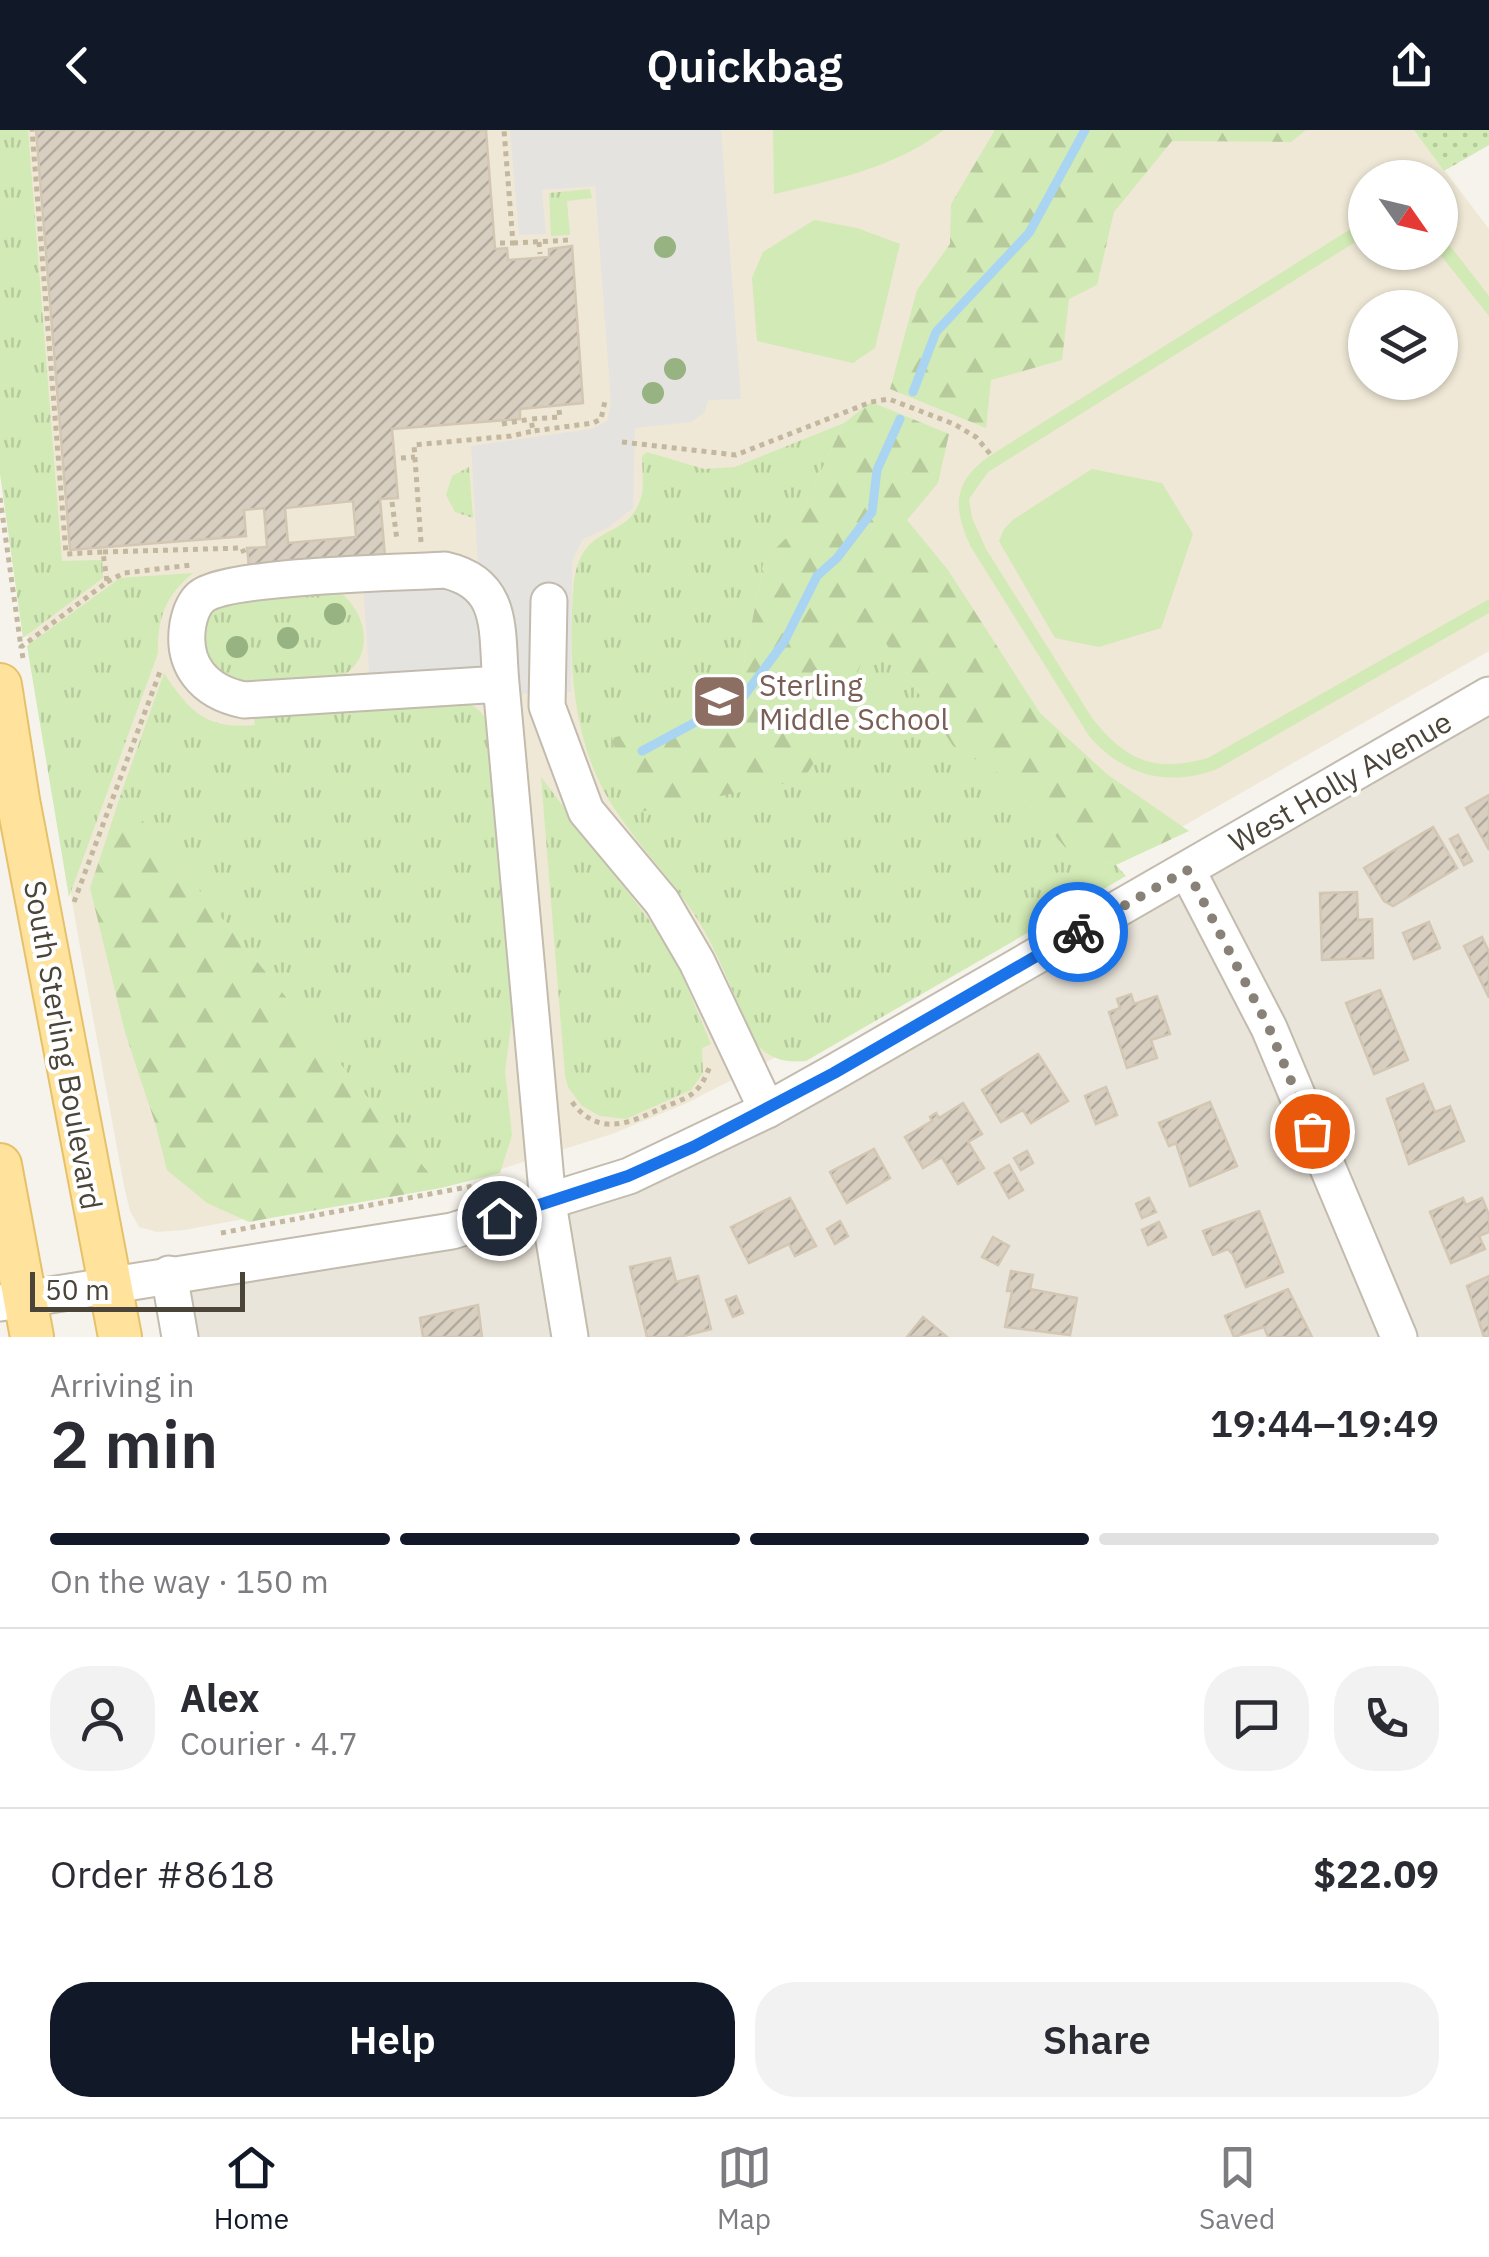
<!DOCTYPE html>
<meta charset="utf-8">
<style>
:root{--surface:#fff;--page:#f2f2f3;--text:#2b2b33;--muted:#7c7c81;--line:#e1e1e2;--accent:#111827}
body{margin:0;font-family:"IBM Plex Sans",sans-serif;background:var(--page);color:var(--text);height:100vh;display:flex;flex-direction:column;font-size:38px;white-space:nowrap}
*{box-sizing:border-box;margin:0}
p{font-size:32px;color:var(--muted)}
.icon{flex:none;width:55px;height:55px;fill:none;stroke:currentColor;stroke-width:2;stroke-linecap:round;stroke-linejoin:round}
.map{position:relative;height:1207px;overflow:hidden}
.sheet{display:flex;flex-direction:column;background:var(--surface);flex:1}
.sheet>*{flex:none}
.needle{width:65px;rotate:124deg}
.fabs{position:absolute;left:1348px;top:30px;display:grid;gap:20px}
.fabs a{display:grid;place-items:center;width:110px;height:110px;border-radius:50%;background:var(--surface);box-shadow:0 2px 8px #0004;font-size:50px}
.scale{position:absolute;left:30px;bottom:25px;width:215px;box-sizing:border-box;padding-left:10px;border:5px solid #4b4439;border-top:0;font-size:28px;line-height:35px;white-space:nowrap;color:#4b4439;-webkit-text-stroke:8px #fff;paint-order:stroke}
.pin{position:absolute;display:grid;place-items:center;width:85px;height:85px;color:#fff;margin:-42px;border:5px solid #fff;border-radius:50%;box-shadow:0 2px 10px #0007}
.courier{position:absolute;display:grid;place-items:center;width:100px;height:100px;margin:-50px;border:8px solid #1a73e8;border-radius:50%;background:#fff;color:#222;box-shadow:0 2px 12px #0007}
.head em{font-style:normal;font-weight:600}
.head div{display:flex;flex-direction:column-reverse}
.head{display:flex;align-items:center;justify-content:space-between;height:170px;padding:0 50px}
h1{font-size:65px;font-weight:600;line-height:75px}
.bar{display:grid;grid-template-columns:repeat(4,1fr);gap:15px 10px;align-content:center;height:120px;padding:0 50px}
.bar i{height:12px;border-radius:8px;background:var(--line)}
.bar .on{background:var(--accent)}
.bar p{grid-column:span 4}
.line{display:flex;align-items:center;gap:25px;padding:0 50px;border-top:2px solid var(--line)}
.line div{flex:1}
.round{display:grid;place-items:center;flex:none;width:105px;height:105px;border-radius:40px;background:var(--page)}
.cta{display:flex;gap:20px;margin-top:auto;padding:20px 50px}
.cta a{flex:1;height:115px;border-radius:40px;background:var(--accent);color:#fff;font-size:40px;font-weight:600;line-height:115px;text-align:center}
.cta a+a{background:var(--page);color:var(--text)}
header{display:flex;justify-content:space-between;align-items:center;height:130px;padding:0 50px;background:var(--accent);color:#fff;font-size:45px;font-weight:600}
.tab-bar{display:flex;justify-content:space-around;align-items:center;height:140px;border-top:2px solid var(--line);background:var(--surface);font-size:28px;color:var(--muted)}
.tab-bar a{display:grid;justify-items:center;gap:5px}
.tab-bar .on{color:var(--accent)}
.map>svg:first-child{display:block}
.residential{fill:#eae5da}
.education{fill:#efe8d6;fill-rule:evenodd}
.grass{fill:url(#grass-tufts)}
.forest{fill:url(#forest-firs)}
.park{fill:url(#park-dots)}
.pitch{fill:#d2eab5}
.parking{fill:#e5e3e0}
.lines{fill:none;stroke-linecap:round;stroke-linejoin:round}
.stream{stroke:#a9d4f2;stroke-width:9}
.building{fill:url(#building-hatch);stroke:#d3c7b4;stroke-width:2.5;fill-rule:evenodd}
.minor-casing{stroke:#c2bbae;stroke-width:39}
.major-casing{stroke:#e6c16a;stroke-width:46}
.path{stroke:#c4b79f;stroke-width:5;stroke-dasharray:5 5;stroke-linecap:butt}
.minor{stroke:#fff;stroke-width:35}
.major{stroke:#ffe39c;stroke-width:42}
.tree{fill:#97b381}
.done{stroke:#878178;stroke-width:10;stroke-dasharray:0 18}
.route{stroke:#1a73e8;stroke-width:12}
.labels{text-anchor:middle;dominant-baseline:central;stroke-width:8;stroke-linejoin:round;paint-order:stroke}
.education-label{font-size:30px;fill:#785e54;stroke:#fff;text-anchor:start}
.street-label{font-size:30px;fill:#4b4439;stroke:#fff}
</style>
<header><svg class="icon" aria-label="back" viewBox="0 0 24 24"><path d="M15 5l-7 7 7 7"/></svg>Quickbag<svg class="icon" aria-label="share" viewBox="0 0 24 24"><path d="M12 15V3M7 8l5-5 5 5M5 13v7h14v-7"/></svg></header>
<div class="map">
<svg width="1489" height="1207" viewBox="0 0 1489 1207">
<defs>
<pattern id="grass-tufts" width="24" height="20" patternUnits="userSpaceOnUse" patternTransform="scale(2.5)"><rect width="24" height="20" fill="#d2eab5"/><path d="M3 7l-1-3M5 7V3M7 7l1-3M15 17l-1-3M17 17v-4M19 17l1-3" fill="none" stroke="#b6ca9c"/></pattern>
<pattern id="forest-firs" width="22" height="20" patternUnits="userSpaceOnUse" patternTransform="scale(2.5)"><rect width="22" height="20" fill="#d2eab5"/><path d="M5 1l3.5 6h-7zM16 11l3.5 6h-7z" fill="#b6ca9c"/></pattern>
<pattern id="park-dots" width="8" height="8" patternUnits="userSpaceOnUse" patternTransform="scale(2.5)"><rect width="8" height="8" fill="#d2eab5"/><path d="M2 2h.1M6 6h.1" fill="none" stroke="#b6ca9c" stroke-width="1.8" stroke-linecap="round"/></pattern>
<pattern id="building-hatch" width="6" height="6" patternUnits="userSpaceOnUse" patternTransform="scale(2.5)"><rect width="6" height="6" fill="#d8cfc1"/><path d="M-1 1l2-2M0 6l6-6M5 7l2-2" fill="none" stroke="#b1aa9e"/></pattern>
</defs>
<rect width="100%" height="100%" fill="#f6f3ec"/>
<path class="residential" d="M1489 565V1207H180L169 1144 629 1046Z"/>
<path class="education" d="M0 0H1414L1489 99V521L809 910 687 973 612 1004 482 1045 184 1100 157 1102 139 1097 130 1081 124 1056 78 806 31 532 0 310ZM1365 48H1440V122H1365ZM1365 178H1440V252H1365Z"/>
<g class="grass">
<path d="M0 0H28L62 431 102 430 103 448 23 508 0 344Z"/>
<path d="M590 59 592 68 567 71 570 105 551 106 549 63Z"/>
<path d="M844 293 792 402 764 430 741 549 680 569 832 604 876 497 953 616 1005 647 1069 722 1116 735 1126 746 806 931C784 933 771 929 756 914 737 874 721 828 698 790 674 752 641 719 616 681 573 618 568 537 573 462 578 385 629 417 642 364 644 352 642 338 642 326L647 322 704 339 735 337Z"/>
<path d="M469 337 473 388 455 382 446 365 452 346Z"/>
<path d="M193 443C166 465 157 488 158 523L69 767 27 516 120 448Z"/>
<path d="M340 462C371 488 375 534 333 551L246 560 199 531 202 487 230 465Z"/>
<path d="M164 543C189 581 206 600 255 595L253 584 467 572 480 581 491 595 513 880 505 941 512 1005 500 1043 441 1058 121 664Z"/>
<path d="M541 647 671 819 711 914 702 918 703 943 691 960 626 989 600 986 582 976 568 957 565 945Z"/>
</g>
<g class="forest">
<path d="M995 0H1306L1291 12 1172 11 1114 82 1097 155 1069 169 1062 230 991 250 986 298 890 259 917 160 950 114 951 74Z"/>
<path d="M871 272 949 304 938 353 907 390 948 440 1040 583 1108 645 1189 701 1116 735 1069 722 1005 647 953 616 876 498 832 604 803 650 634 683 612 608 668 594 679 569 741 549 764 430 792 402 844 293Z"/>
<path d="M121 664 441 1058 249 1092 207 1073 167 1040 156 996 125 902 90 758Z"/>
</g>
<path class="park" d="M1414 0H1489V15L1444 41Z"/>
<g class="pitch">
<path d="M773 0H944C895 38 833 50 774 64Z"/>
<path d="M814 90 857 98 900 114 875 218 853 233 757 211 752 148 763 122Z"/>
<path d="M1365 90V106L988 342 969 369 972 388 986 419 1092 588C1126 631 1155 643 1208 628L1489 469V483L1217 639C1168 658 1123 645 1089 606L971 417C952 377 953 351 991 325Z"/>
<path d="M1440 103 1489 166V186L1439 123Z"/>
<path d="M1092 339 1162 353 1193 404 1161 498 1099 517 1055 508 999 411 1004 399 1014 389Z"/>
</g>
<path class="parking" d="M510 0H721L741 269 708 270 705 282 691 292 635 298 633 378 609 397 583 409 572 431 571 562 371 570 362 441 478 433 471 316 591 299 607 291 611 272 595 56 542 60 546 104 519 105Z"/>
<g class="lines">
<g class="stream">
<path d="M913 262 936 202 1029 103 1085 0"/>
<path d="M642 621 744 566 784 512 817 446 837 428 872 382 877 340 900 289"/>
</g>
</g>
<g class="building">
<path d="M36 0H486L495 119 507 118 508 130 549 127V119L572 116 583 273 520 279V289L392 299 398 368 380 369 385 426 249 437 247 418 267 417 264 378 244 380 246 406 70 420ZM353 371 356 407 288 413 285 378Z"/>
<path d="M1489 665V720L1466 678Z"/>
<path d="M1433 697 1457 738 1393 776 1384 771 1364 738Z"/>
<path d="M1458 705 1472 731 1464 735 1450 709Z"/>
<path d="M1357 762 1358 790 1372 789 1373 828 1322 830 1320 763Z"/>
<path d="M1429 792 1440 818 1414 829 1403 803Z"/>
<path d="M1482 807 1489 822V868L1464 816Z"/>
<path d="M1380 860 1408 930 1374 944 1346 873Z"/>
<path d="M1131 864 1134 874 1157 866 1170 904 1151 910 1157 928 1127 938 1109 882 1120 878 1117 869Z"/>
<path d="M1038 924 1068 971 1031 993 1023 980 1001 992 982 960Z"/>
<path d="M1423 954 1435 982 1450 976 1464 1011 1409 1034 1387 969Z"/>
<path d="M1106 957 1117 985 1096 994 1085 966Z"/>
<path d="M1210 972 1237 1036 1190 1056 1176 1013 1169 1016 1159 993Z"/>
<path d="M963 973 982 1004 968 1012 984 1038 958 1054 942 1027 923 1038 905 1007 932 991 930 987 936 983 939 988Z"/>
<path d="M874 1019 890 1048 847 1073 830 1042Z"/>
<path d="M1027 1021 1033 1033 1021 1040 1014 1028Z"/>
<path d="M1009 1035 1023 1060 1009 1068 995 1043Z"/>
<path d="M790 1068 816 1116 795 1126 789 1114 749 1133 731 1097Z"/>
<path d="M1149 1068 1156 1082 1142 1088 1136 1074Z"/>
<path d="M1463 1068 1466 1075 1482 1068 1489 1085V1102L1479 1106 1485 1119 1451 1133 1430 1082Z"/>
<path d="M1259 1081 1283 1142 1246 1157 1233 1125 1228 1119 1213 1125 1203 1101Z"/>
<path d="M840 1091 848 1106 835 1114 827 1099Z"/>
<path d="M1159 1092 1166 1107 1148 1115 1142 1100Z"/>
<path d="M993 1107 1009 1116 998 1135 982 1127Z"/>
<path d="M670 1128 676 1152 698 1146 711 1199 680 1207H647L630 1137Z"/>
<path d="M1011 1141 1033 1145 1030 1159 1077 1168 1070 1205 1005 1197 1012 1161H1007Z"/>
<path d="M1489 1146V1207H1484L1467 1156Z"/>
<path d="M1288 1159 1312 1207H1268L1264 1197 1234 1207 1225 1186Z"/>
<path d="M736 1166 743 1183 733 1187 726 1170Z"/>
<path d="M478 1175 482 1207H423L420 1188Z"/>
<path d="M923 1187 947 1207H907Z"/>
</g>
<g class="lines">
<defs>
<g id="minor">
<path d="M549 471 547 576 586 681 662 772 697 832 767 980"/>
<path d="M501 554 244 570C204 562 181 535 188 494 190 484 193 474 201 467 228 445 401 443 445 440 506 454 496 502 501 554L548 1073 570 1207"/>
<path d="M1187 740 1269 898 1399 1207"/>
<path d="M169 1144 180 1207"/>
<path d="M0 1173 452 1101 629 1046 767 980 833 943 1489 565"/>
</g>
<g id="major">
<path d="M0 555 18 670 120 1207"/>
<path d="M0 1035 32 1207"/>
</g>
</defs>
<use href="#minor" class="minor-casing"/>
<use href="#major" class="major-casing"/>
<g class="path">
<path d="M539 112 540 124"/>
<path d="M500 113H513L504 0"/>
<path d="M513 113 570 110"/>
<path d="M559 280 560 287 531 289 533 301 593 293 601 289 605 271"/>
<path d="M502 294 531 289"/>
<path d="M622 312 736 325 871 272 889 269 954 294 976 307 991 325"/>
<path d="M401 328 415 327"/>
<path d="M0 368 21 517"/>
<path d="M392 372 397 410"/>
<path d="M421 412 414 315 511 306 533 301"/>
<path d="M103 422 242 418 244 423"/>
<path d="M107 452 124 443 191 435"/>
<path d="M23 528 21 517 107 452 103 422 66 424 32 0"/>
<path d="M74 772 161 539"/>
<path d="M572 972C599 1008 630 993 664 977 674 973 686 969 693 963 702 956 706 946 710 936"/>
<path d="M221 1103 489 1053"/>
</g>
<use href="#minor" class="minor"/>
<use href="#major" class="major"/>
</g>
<g class="tree">
<circle cx="665" cy="117" r="11"/>
<circle cx="675" cy="239" r="11"/>
<circle cx="653" cy="263" r="11"/>
<circle cx="335" cy="484" r="11"/>
<circle cx="288" cy="508" r="11"/>
<circle cx="237" cy="517" r="11"/>
</g>
<g class="lines">
<path class="done" d="M1078 802 1187 740 1269 898 1312 1001"/>
<path class="route" d="M499 1088 628 1046 693 1017 834 943 1078 802"/>
</g>
<defs>
<symbol id="school-square" viewBox="-11 -11 22 22"><rect x="-9" y="-9" width="18" height="18" rx="4" fill="#8d6e63" stroke="#fff"/><path d="M0-5L7-2L0 1L-7-2ZM-4 1L0 2.5L4 1V4Q0 6-4 4Z" fill="#fff"/></symbol>
</defs>
<g fill-rule="evenodd">
<use href="#school-square" x="688" y="540" width="63" height="63"/>
</g>
<g class="labels">
<g class="education-label">
<text x="759" y="554">Sterling<tspan x="759" dy="34">Middle School</tspan></text>
</g>
<g class="street-label">
<text transform="translate(1340 651) rotate(-30)">West Holly Avenue</text>
<text transform="translate(64 915) rotate(80)">South Sterling Boulevard</text>
</g>
</g>
</svg>
<div class="fabs">
<a><svg class="needle" viewBox="-14 -14 28 28"><path d="M0-13l5 13h-10z" fill="#e53935"/><path d="M0 13l5-13h-10z" fill="#7c7c81"/></svg></a>
<a><svg class="icon" aria-label="layers" viewBox="0 0 24 24"><path d="M12 4l9 5-9 5-9-5zM3 14l9 5 9-5"/></svg></a>
</div>
<div class="scale">50 m</div>
<div class="pin" style="left:1312px;top:1001px;background:#ea580c"><svg class="icon" aria-label="bag" viewBox="0 0 24 24"><path d="M5 8h14l-1 12H6zM9 8a3 3 0 0 1 6 0"/></svg></div>
<div class="pin" style="left:499px;top:1088px;background:#1f2937"><svg class="icon" aria-label="home" viewBox="0 0 24 24"><path d="M3 11l9-7 9 7M6 9v11h12V9"/></svg></div>
<div class="courier" style="left:1078px;top:802px"><svg class="icon" aria-label="bike" viewBox="0 0 24 24"><circle cx="6" cy="16" r="4"/><circle cx="18" cy="16" r="4"/><path d="M6 16l4-8h5l3 8M10 8l3 8H6M13 5h3"/></svg></div>
</div>
<section class="sheet">
<div class="head"><div><h1>2 min</h1><p>Arriving in</p></div><em>19:44–19:49</em></div>
<div class="bar"><i class="on"></i><i class="on"></i><i class="on"></i><i></i><p>On the way · 150 m</p></div>
<div class="line" style="height:180px"><a class="round"><svg class="icon" aria-label="person" viewBox="0 0 24 24"><circle cx="12" cy="8" r="4"/><path d="M4 21q1-7 8-7t8 7"/></svg></a><div><b>Alex</b><p>Courier · 4.7</p></div><a class="round"><svg class="icon" aria-label="chat" viewBox="0 0 24 24"><path d="M4 5h16v11H9l-5 4z"/></svg></a><a class="round"><svg class="icon" aria-label="phone" viewBox="0 0 24 24"><path d="M5 4h4l2 5-3 2q2 4 5 5l2-3 5 2v4C11 20 4 13 5 4z"/></svg></a></div>
<div class="line" style="height:130px"><div>Order #8618</div><b>$22.09</b></div>
<div class="cta"><a>Help</a><a>Share</a></div>
</section>
<nav class="tab-bar">
<a class="on"><svg class="icon" aria-label="home" viewBox="0 0 24 24"><path d="M3 11l9-7 9 7M6 9v11h12V9"/></svg>Home</a>
<a><svg class="icon" aria-label="map" viewBox="0 0 24 24"><path d="M3 6l6-2 6 2 6-2v14l-6 2-6-2-6 2zM9 4v14M15 6v14"/></svg>Map</a>
<a><svg class="icon" aria-label="saved" viewBox="0 0 24 24"><path d="M7 4h10v16l-5-4-5 4z"/></svg>Saved</a>
</nav>
